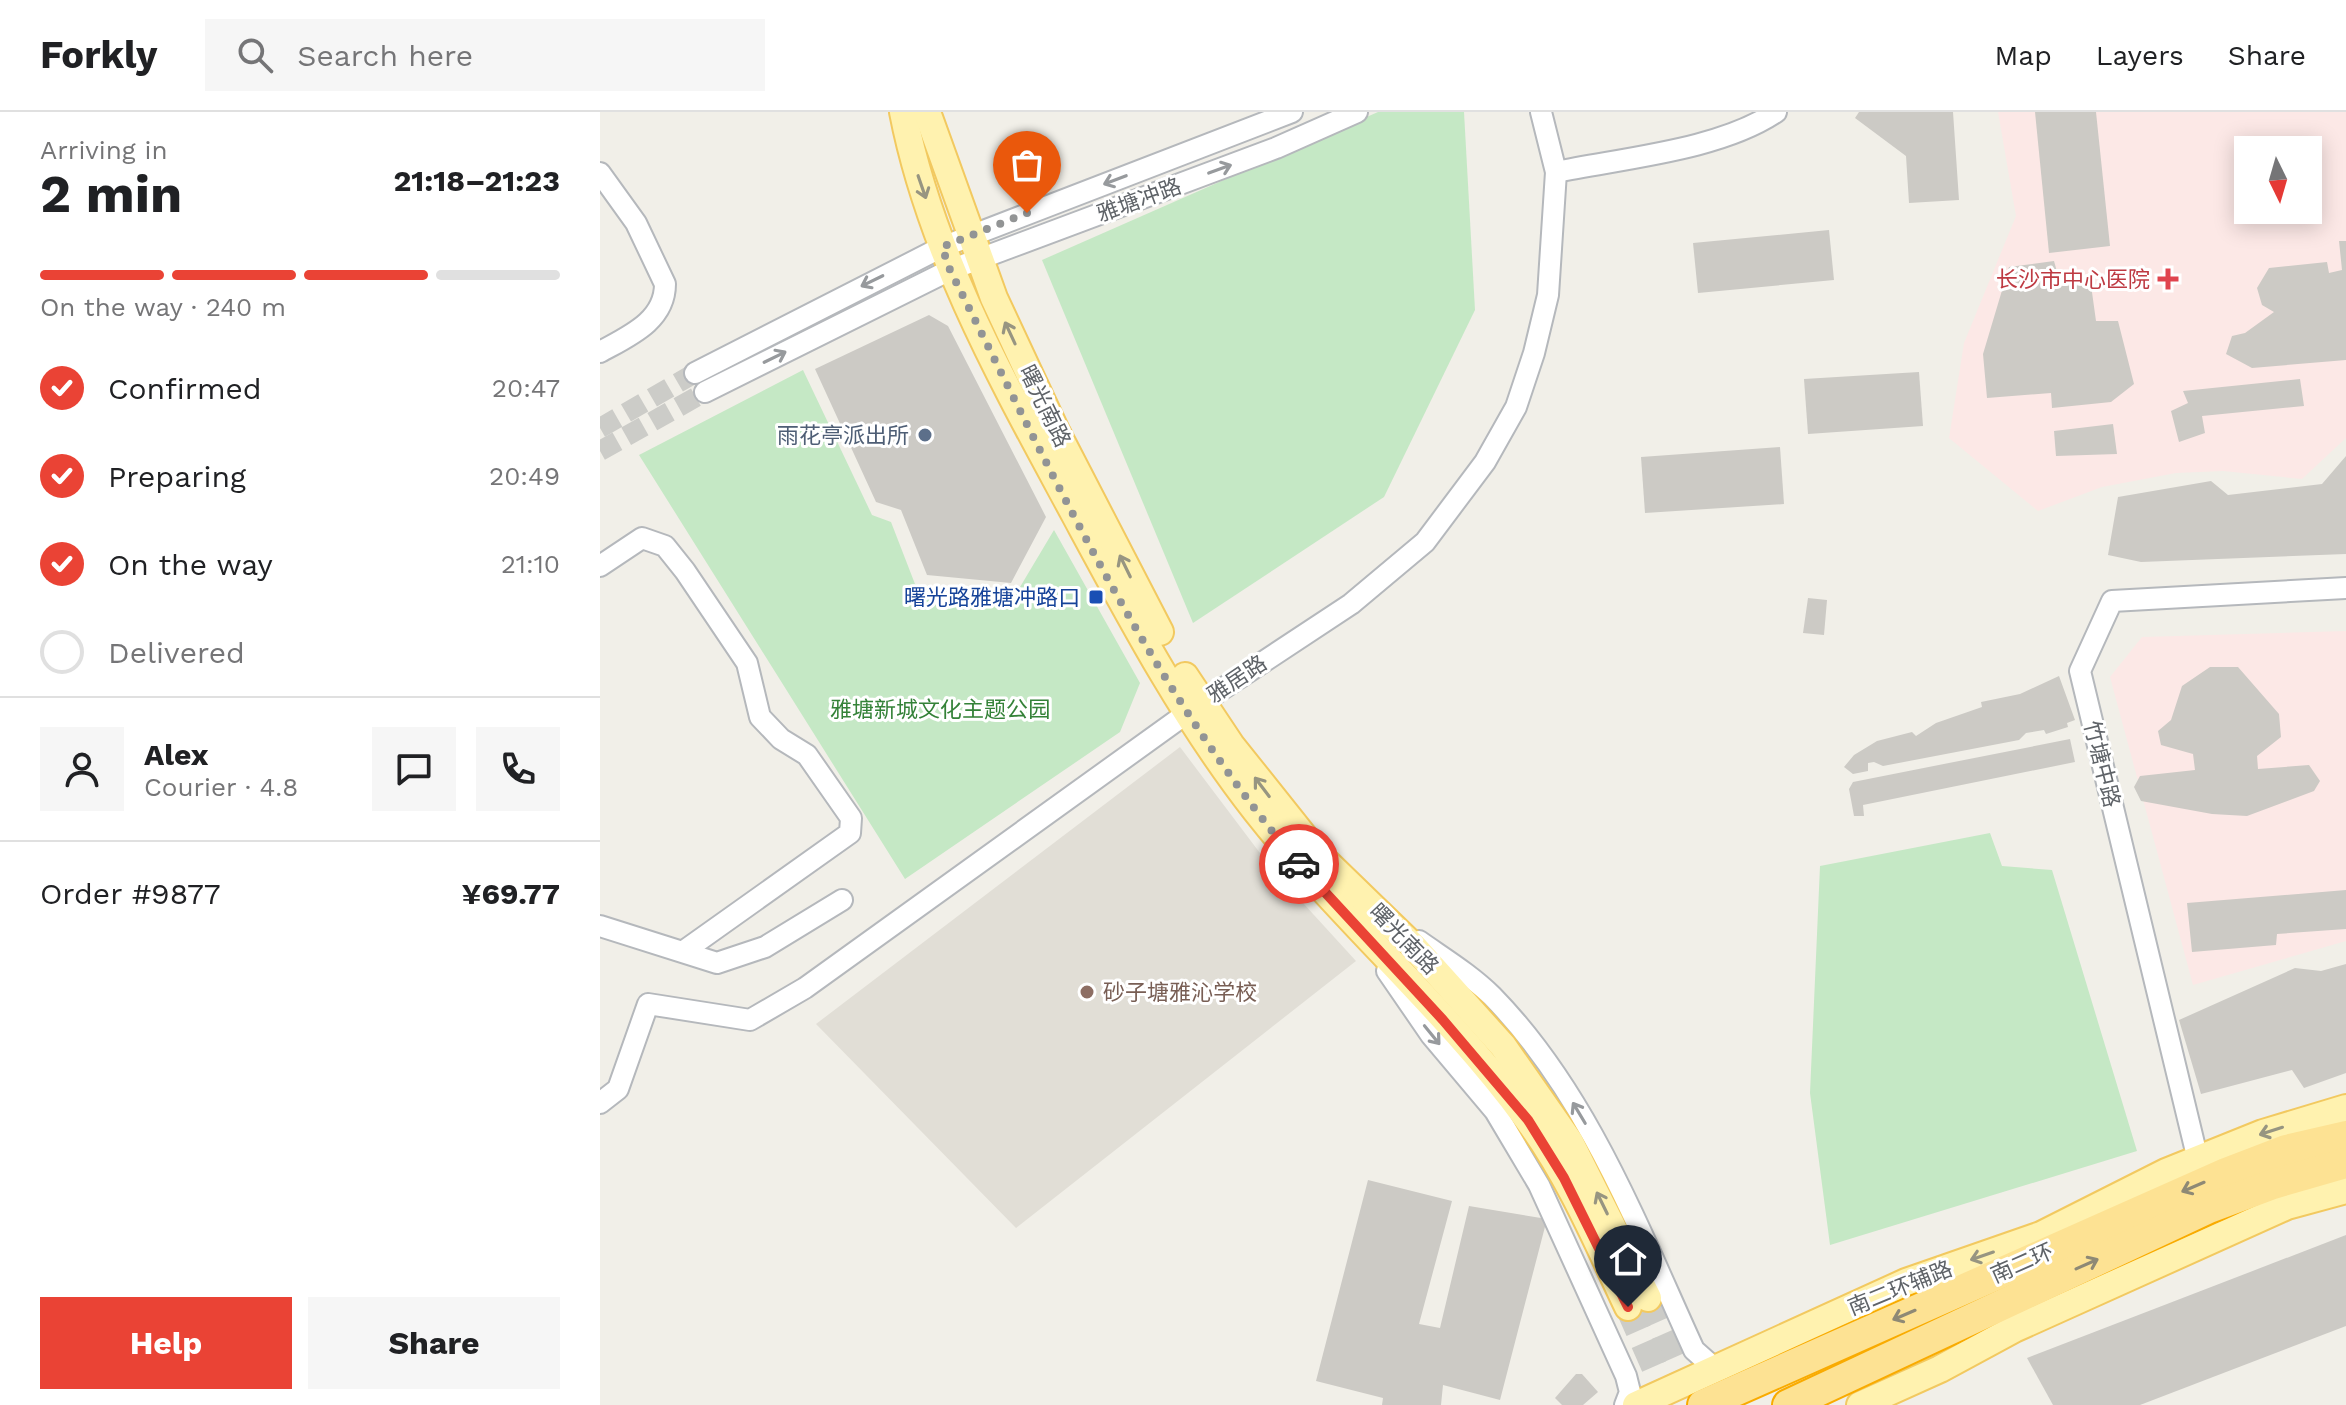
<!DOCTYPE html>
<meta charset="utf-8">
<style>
:root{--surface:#fff;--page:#f6f6f6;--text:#202124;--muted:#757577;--line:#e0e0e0;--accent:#ea4335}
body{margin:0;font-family:"Work Sans","Noto Sans SC",sans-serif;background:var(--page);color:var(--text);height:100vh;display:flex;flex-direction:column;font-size:30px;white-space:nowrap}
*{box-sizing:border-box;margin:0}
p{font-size:26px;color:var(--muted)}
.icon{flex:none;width:44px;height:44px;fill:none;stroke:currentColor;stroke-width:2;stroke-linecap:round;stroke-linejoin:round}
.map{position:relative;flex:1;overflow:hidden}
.drawer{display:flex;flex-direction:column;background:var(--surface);width:600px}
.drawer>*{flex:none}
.needle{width:52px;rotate:175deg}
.controls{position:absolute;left:1634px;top:24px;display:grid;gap:16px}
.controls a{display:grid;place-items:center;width:88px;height:88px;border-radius:0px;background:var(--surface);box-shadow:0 4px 20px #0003;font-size:40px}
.pin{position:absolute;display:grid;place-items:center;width:68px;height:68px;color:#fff;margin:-82px -34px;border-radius:50% 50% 50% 0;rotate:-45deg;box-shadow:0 0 8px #0007}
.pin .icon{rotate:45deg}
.courier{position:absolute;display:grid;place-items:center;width:80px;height:80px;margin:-40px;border:6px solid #ea4335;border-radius:50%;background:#fff;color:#222;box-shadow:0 2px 10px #0007}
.headline em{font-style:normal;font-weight:700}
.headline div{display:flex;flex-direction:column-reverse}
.headline{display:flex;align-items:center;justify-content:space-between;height:136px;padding:0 40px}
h1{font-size:52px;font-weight:700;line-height:60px}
.bar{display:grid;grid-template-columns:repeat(4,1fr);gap:12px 8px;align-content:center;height:96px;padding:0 40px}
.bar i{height:10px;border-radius:6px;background:var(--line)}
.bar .selected{background:var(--accent)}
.bar p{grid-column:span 4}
.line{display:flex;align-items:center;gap:20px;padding:0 40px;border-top:2px solid var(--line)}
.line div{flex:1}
.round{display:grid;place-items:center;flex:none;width:84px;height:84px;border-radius:0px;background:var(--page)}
ol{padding:0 40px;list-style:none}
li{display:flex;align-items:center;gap:24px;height:88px}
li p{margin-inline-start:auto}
li .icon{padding:8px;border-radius:50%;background:var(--accent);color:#fff;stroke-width:4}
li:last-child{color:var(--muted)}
li i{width:44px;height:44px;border:4px solid var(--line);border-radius:50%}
.action{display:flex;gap:16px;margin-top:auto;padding:16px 40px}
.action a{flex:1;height:92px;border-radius:0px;background:var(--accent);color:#fff;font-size:32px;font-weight:700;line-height:92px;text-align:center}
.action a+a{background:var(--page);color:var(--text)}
header{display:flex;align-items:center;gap:48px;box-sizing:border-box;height:112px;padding:0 40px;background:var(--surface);border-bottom:2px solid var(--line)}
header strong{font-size:38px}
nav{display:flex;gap:44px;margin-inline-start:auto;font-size:28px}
.search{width:560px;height:72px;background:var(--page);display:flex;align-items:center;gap:20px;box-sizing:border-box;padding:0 28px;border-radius:0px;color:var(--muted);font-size:30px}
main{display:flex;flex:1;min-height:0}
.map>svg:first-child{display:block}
.education{fill:#e1ded6}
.medical{fill:#fce8e6;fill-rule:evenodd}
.green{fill:#c5e8c5}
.building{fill:#cccac5}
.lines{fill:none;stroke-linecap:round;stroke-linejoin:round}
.minor-tunnel{stroke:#ccccc8;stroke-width:20;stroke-dasharray:20 10;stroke-linecap:butt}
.major-tunnel{stroke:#ccccc8;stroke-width:26;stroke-dasharray:26 13;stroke-linecap:butt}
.minor-casing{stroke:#b5b8bc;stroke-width:24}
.major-casing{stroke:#f2c960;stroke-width:30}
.highway-casing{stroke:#f9ab00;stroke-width:34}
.minor{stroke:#fff;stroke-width:20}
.major{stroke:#fff2af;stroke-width:26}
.highway{stroke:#fde293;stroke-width:30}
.oneway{stroke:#979a9d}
.oneway2{stroke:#979581}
.oneway3{stroke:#8e8975}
.done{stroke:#929495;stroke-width:8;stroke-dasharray:0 14.4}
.route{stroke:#ea4335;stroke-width:10}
.health-dot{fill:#e0444e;stroke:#fff;stroke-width:3}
.service-dot{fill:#5c6f8a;stroke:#fff;stroke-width:3}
.transit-dot{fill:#1a4fb4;stroke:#fff;stroke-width:3}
.education-dot{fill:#8d6e63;stroke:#fff;stroke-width:3}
.labels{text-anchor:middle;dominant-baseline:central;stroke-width:6;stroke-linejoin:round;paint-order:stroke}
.street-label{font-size:22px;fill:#5f6368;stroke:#fff}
.health-label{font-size:22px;fill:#be3a42;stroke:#fff;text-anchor:end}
.service-label{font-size:22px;fill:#4e5e75;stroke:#fff;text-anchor:end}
.transit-label{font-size:22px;fill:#164399;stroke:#fff;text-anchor:end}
.park-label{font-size:22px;fill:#348238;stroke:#fff}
.education-label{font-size:22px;fill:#785e54;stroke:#fff;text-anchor:start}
</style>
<header>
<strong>Forkly</strong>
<div class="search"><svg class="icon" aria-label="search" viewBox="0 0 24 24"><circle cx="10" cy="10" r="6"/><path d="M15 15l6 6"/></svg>Search here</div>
<nav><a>Map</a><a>Layers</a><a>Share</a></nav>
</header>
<main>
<section class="drawer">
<div class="headline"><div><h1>2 min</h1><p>Arriving in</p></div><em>21:18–21:23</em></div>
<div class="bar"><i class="selected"></i><i class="selected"></i><i class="selected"></i><i></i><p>On the way · 240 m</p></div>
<ol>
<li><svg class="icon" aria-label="check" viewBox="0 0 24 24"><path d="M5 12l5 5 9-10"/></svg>Confirmed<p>20:47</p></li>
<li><svg class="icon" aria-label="check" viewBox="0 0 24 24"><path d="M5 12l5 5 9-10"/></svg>Preparing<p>20:49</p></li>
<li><svg class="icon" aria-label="check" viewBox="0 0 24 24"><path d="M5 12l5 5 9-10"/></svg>On the way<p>21:10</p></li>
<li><i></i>Delivered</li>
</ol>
<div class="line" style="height:144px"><a class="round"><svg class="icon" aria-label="person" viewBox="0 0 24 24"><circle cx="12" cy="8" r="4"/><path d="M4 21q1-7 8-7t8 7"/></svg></a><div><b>Alex</b><p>Courier · 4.8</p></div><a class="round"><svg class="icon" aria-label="chat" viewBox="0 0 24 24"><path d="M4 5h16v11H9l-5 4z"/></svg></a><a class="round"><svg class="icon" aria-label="phone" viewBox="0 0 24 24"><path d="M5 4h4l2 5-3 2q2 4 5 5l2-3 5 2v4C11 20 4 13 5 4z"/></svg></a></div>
<div class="line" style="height:104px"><div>Order #9877</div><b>¥69.77</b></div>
<div class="action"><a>Help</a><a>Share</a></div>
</section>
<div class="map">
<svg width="1746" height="1293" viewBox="0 0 1746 1293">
<rect width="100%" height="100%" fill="#f1efe8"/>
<path class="education" d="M580 635 672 757 756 849 416 1116 216 912Z"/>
<g class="medical">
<path d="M1398 0H1746V326L1702 367 1623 359 1576 361 1502 375 1438 399 1349 326 1364 231 1416 104ZM1648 38H1708V98H1648Z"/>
<path d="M1746 519V829L1593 873 1510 565 1542 525Z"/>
</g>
<g class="green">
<path d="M778 0H864L875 198 784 385 593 511 442 148Z"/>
<path d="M203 258 272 403 291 410 315 472 414 485 454 418 540 571 520 620 305 767 39 343Z"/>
<path d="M1390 721 1402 754 1452 758 1537 1039 1230 1133 1210 981 1220 754Z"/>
</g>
<g class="building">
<path d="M1259 0H1353L1359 88 1309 91 1306 44 1255 6Z"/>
<path d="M1435 0H1496L1510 134 1449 141Z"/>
<path d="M1229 118 1234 168 1098 181 1093 131Z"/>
<path d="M1739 129H1746V248L1652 256 1626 242 1632 224 1645 221 1674 200 1662 193 1657 176 1669 156 1727 150 1729 161 1742 158Z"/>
<path d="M1454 149 1461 174 1491 173 1496 209H1518L1534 272 1511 290 1452 296 1451 281 1387 286 1383 242 1409 155Z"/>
<path d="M329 203 348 214 446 405 411 471 327 463 301 398 276 390 215 257Z"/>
<path d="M1319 260 1323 314 1208 322 1204 267Z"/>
<path d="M1700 267 1704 294 1602 304 1605 321 1579 330 1571 299 1588 291 1583 279Z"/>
<path d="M1513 312 1517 342 1456 344 1454 319Z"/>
<path d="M1180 335 1184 392 1045 401 1041 345Z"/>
<path d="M1746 344V442L1541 450 1508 443 1518 385 1611 369 1628 383 1722 372Z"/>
<path d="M1208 486 1227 488 1224 523 1203 521Z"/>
<path d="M1610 555H1638L1679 602 1681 625 1657 644 1658 657 1709 653 1720 669 1714 679 1647 704 1612 702 1541 689 1534 675 1540 664 1595 658 1593 642 1561 633 1558 619 1571 608 1582 574Z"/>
<path d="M1459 564 1475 608 1467 611 1468 615 1446 622 1444 618 1426 621 1419 628 1283 654 1274 650 1268 651V659L1253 662 1244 655 1254 643 1277 629 1312 620 1316 624 1336 611 1382 595 1381 590 1420 582Z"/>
<path d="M1470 627 1475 650 1263 693 1264 704H1254L1249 677 1253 670Z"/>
<path d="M1746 778V817L1677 822 1676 833 1592 840 1587 791Z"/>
<path d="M1746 852V961L1704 976 1692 958 1601 982 1579 908 1695 856 1721 859Z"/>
<path d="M768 1068 852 1089 819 1212 840 1216 869 1094 947 1107 900 1288 843 1273 841 1293H782L783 1286 716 1269Z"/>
<path d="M1746 1123V1214L1540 1293H1453L1427 1246Z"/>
<path d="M976 1262H982L998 1280 983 1293H962L955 1286Z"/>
</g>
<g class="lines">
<g class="minor-tunnel">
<path d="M0 316 95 261"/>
<path d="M0 339 105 280"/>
</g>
<g class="major-tunnel">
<path d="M1048 1186 1094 1290"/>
<path d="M1028 1195 1071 1293"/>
</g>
<defs>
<g id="minor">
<path d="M956 60C1023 46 1120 38 1176 0"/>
<path d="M0 61 36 111 65 172C65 209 29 224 0 240"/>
<path d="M95 261 342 135 692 0"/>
<path d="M105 280 350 158 676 36 757 0"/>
<path d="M0 454 42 426 65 434 85 459 147 551 160 605 181 627 207 643 251 706 250 721 84 839"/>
<path d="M0 814 117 851 165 835 242 788"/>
<path d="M819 829C843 846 871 863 892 884 988 982 1038 1116 1094 1238L1112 1254 1126 1252"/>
<path d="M787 859 831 923 895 999 939 1073 1026 1264 1030 1280 1025 1293"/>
<path d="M0 991 18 977 48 892 150 908 205 876 601 591 751 492 825 430 885 350 916 295 934 241 948 183 956 60 941 0"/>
<path d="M1598 1048 1480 559 1512 489 1746 476"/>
</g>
<g id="major">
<path d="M303 0C331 144 406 275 475 403 530 505 584 607 656 699 741 807 847 897 928 1008 970 1065 998 1132 1028 1195"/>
<path d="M327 0 394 186 457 321 560 520"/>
<path d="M585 564 631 633 718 742 813 834 903 934 970 1030 1048 1186"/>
<path d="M1036 1293 1306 1170 1441 1123 1566 1060 1663 1021 1746 996"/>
<path d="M1260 1293 1340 1257 1414 1217 1687 1094 1746 1078"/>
</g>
<g id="highway">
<path d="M1103 1293 1626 1061 1686 1038 1746 1024"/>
<path d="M1188 1293 1609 1096 1673 1072 1746 1051"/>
</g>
</defs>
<use href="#minor" class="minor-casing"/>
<use href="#major" class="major-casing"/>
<use href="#highway" class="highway-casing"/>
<use href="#minor" class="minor"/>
<use href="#major" class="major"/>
<use href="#highway" class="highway"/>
</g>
<defs><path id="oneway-shaft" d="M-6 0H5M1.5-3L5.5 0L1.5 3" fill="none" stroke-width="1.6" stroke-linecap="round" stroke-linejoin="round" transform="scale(2)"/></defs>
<g class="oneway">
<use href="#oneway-shaft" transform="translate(620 57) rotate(-20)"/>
<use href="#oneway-shaft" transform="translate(515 68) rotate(159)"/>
<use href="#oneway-shaft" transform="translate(272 169) rotate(154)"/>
<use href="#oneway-shaft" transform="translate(175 245) rotate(-26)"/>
<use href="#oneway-shaft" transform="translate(832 923) rotate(51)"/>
<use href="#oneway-shaft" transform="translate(979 1001) rotate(-121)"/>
</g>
<g class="oneway2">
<use href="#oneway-shaft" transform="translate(322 75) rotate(71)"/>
<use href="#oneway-shaft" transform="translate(410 221) rotate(-115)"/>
<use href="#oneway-shaft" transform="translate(525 454) rotate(-116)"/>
<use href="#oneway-shaft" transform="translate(662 675) rotate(-127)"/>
<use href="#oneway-shaft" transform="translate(1671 1019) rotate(162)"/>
<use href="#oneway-shaft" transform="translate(1002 1091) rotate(-116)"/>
<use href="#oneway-shaft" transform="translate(1382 1144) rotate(161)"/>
</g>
<g class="oneway3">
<use href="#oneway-shaft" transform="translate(1593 1075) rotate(157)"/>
<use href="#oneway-shaft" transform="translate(1487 1152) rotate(-24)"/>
<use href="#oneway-shaft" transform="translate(1304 1203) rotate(157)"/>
</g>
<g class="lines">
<path class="done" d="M427 101 342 135 350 158C453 363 550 576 699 752"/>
<path class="route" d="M699 752 843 908 928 1008 964 1066 1028 1195"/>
</g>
<path class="health-dot" d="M1564 155h8v8h8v8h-8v8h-8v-8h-8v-8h8z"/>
<circle class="service-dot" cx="325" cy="323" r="8"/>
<rect class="transit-dot" x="488" y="477" width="16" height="16" rx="4"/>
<circle class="education-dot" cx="487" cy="880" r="8"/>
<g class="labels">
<g class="street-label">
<text transform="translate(539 88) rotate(-20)">雅塘冲路</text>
<text transform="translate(445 294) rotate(64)">曙光南路</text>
<text transform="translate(637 567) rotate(-34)">雅居路</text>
<text transform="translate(1502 652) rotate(76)">竹塘中路</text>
<text transform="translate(804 827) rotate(46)">曙光南路</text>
<text transform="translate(1422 1151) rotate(-24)">南二环</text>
<text transform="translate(1300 1176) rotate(-22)">南二环辅路</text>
</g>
<g class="health-label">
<text x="1550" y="167">长沙市中心医院</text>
</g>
<g class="service-label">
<text x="309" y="323">雨花亭派出所</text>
</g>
<g class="transit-label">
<text x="480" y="485">曙光路雅塘冲路口</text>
</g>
<g class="park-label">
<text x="340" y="597">雅塘新城文化主题公园</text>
</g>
<g class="education-label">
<text x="503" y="880">砂子塘雅沁学校</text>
</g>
</g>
</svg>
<div class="controls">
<a><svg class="needle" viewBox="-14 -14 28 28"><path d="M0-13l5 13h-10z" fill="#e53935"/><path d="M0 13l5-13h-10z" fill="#757577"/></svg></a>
</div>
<div class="pin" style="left:427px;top:101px;background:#ea580c"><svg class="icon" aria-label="bag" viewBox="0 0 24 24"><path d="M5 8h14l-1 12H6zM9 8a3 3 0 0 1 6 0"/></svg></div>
<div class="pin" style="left:1028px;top:1195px;background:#1f2937"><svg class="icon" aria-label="home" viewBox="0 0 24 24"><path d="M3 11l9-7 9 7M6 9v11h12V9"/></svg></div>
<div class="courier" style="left:699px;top:752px"><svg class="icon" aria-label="car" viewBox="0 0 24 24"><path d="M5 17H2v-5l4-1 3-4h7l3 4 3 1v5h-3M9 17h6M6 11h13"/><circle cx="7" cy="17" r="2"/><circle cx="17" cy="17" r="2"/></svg></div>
</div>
</main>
